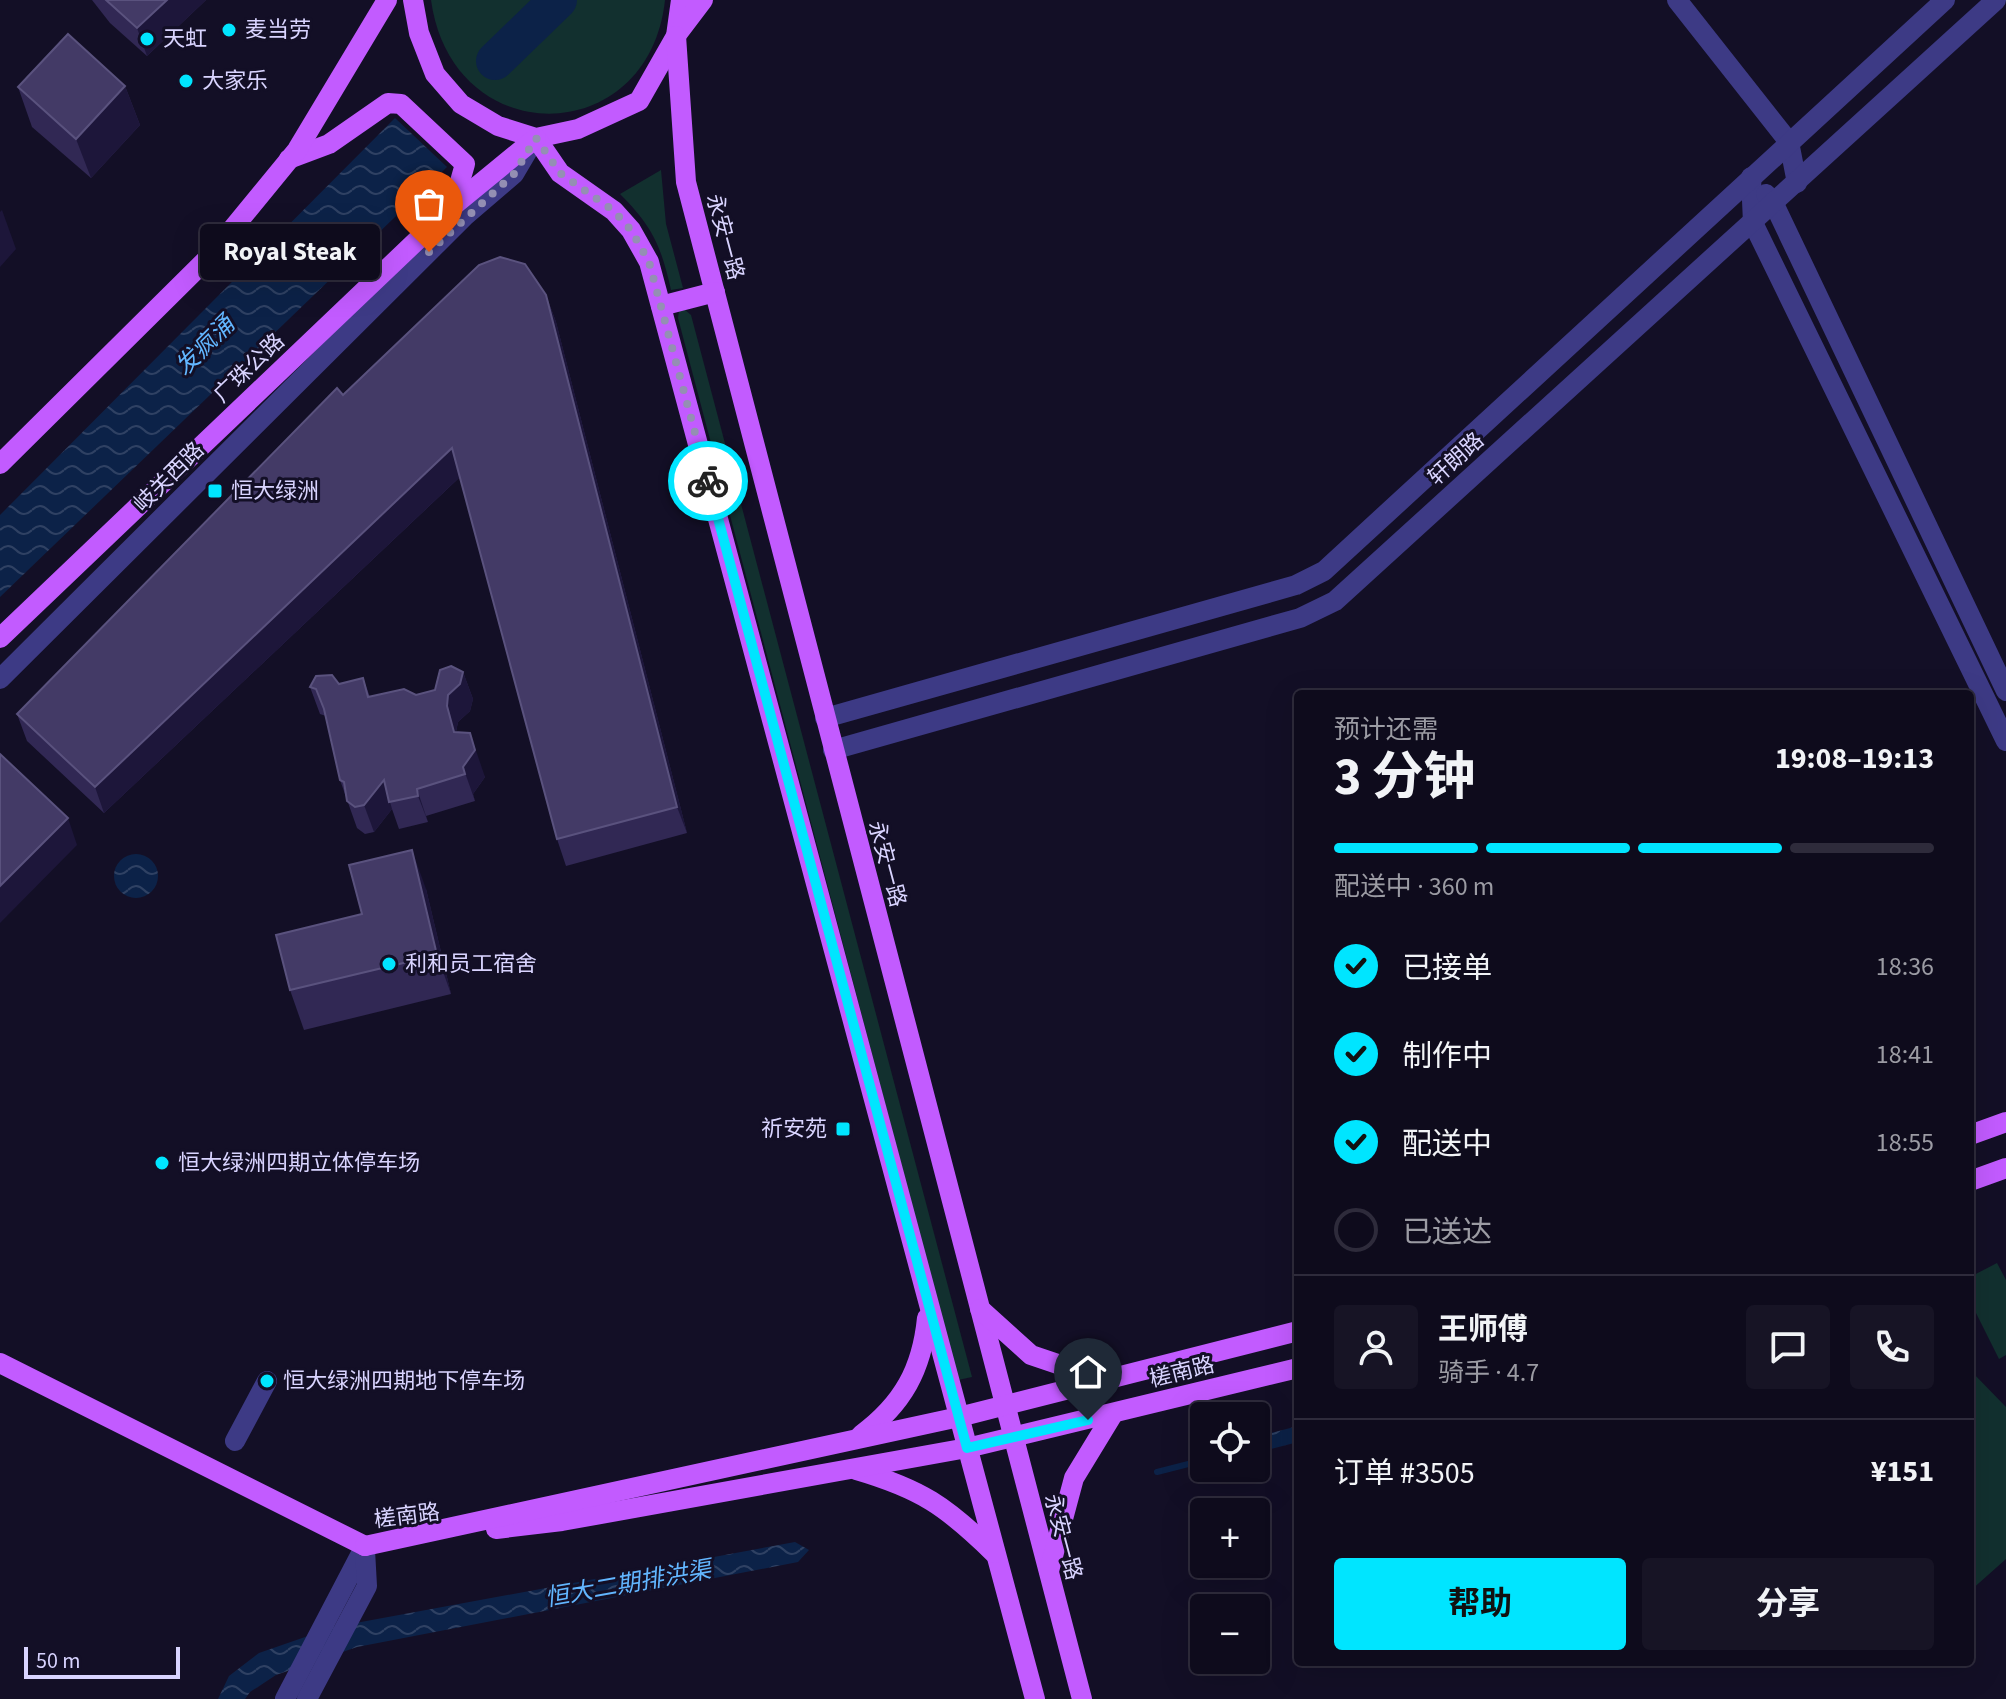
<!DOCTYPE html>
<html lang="zh">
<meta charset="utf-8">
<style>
:root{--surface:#0e0b1c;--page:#171425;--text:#f1f3f6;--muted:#9b9ba3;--line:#2e2b3b;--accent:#00e5ff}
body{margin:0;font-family:"Source Sans 3","Noto Sans SC",sans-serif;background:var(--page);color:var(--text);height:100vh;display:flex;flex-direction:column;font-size:30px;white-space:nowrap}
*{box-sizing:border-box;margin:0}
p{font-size:26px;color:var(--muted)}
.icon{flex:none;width:44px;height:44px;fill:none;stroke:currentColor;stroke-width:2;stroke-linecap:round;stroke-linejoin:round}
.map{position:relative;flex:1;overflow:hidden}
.drawer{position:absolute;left:1294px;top:690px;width:680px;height:976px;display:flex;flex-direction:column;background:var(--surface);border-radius:8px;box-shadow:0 8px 32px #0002,0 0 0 2px var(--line)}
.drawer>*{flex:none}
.fabs{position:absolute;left:1190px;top:1402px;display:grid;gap:16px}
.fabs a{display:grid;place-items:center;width:80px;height:80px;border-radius:8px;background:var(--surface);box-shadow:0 8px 32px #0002,0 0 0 2px var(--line);font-size:40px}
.scale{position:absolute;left:24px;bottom:20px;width:156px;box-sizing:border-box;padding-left:8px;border:4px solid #d9d4ff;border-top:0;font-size:22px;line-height:28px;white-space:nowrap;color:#d9d4ff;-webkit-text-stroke:6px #130f26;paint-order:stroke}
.pin{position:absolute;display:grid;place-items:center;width:68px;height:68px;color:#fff;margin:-82px -34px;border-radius:50% 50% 50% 0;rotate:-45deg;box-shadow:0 0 8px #0007}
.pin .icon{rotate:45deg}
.courier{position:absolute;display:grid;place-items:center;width:80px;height:80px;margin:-40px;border:6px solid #00e5ff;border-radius:50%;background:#fff;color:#222;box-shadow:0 2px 10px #0007}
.bubble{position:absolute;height:56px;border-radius:8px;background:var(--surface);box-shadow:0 8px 32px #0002,0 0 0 2px var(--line);font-size:26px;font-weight:700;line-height:56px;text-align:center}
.summary em{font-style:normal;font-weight:700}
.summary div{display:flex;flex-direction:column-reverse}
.summary{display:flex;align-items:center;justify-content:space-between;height:136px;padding:0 40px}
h1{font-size:52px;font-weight:700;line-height:60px}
.bar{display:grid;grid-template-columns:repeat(4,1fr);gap:12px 8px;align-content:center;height:96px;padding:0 40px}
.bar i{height:10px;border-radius:6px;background:var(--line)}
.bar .current{background:var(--accent)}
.bar p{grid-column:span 4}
.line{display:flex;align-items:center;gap:20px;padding:0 40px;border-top:2px solid var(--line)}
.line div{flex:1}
.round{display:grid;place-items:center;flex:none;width:84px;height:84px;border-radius:8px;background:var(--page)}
ol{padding:0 40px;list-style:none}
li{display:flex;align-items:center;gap:24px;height:88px}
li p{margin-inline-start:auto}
li .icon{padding:8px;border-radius:50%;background:var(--accent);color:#111;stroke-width:4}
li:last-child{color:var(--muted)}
li i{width:44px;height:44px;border:4px solid var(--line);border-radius:50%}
.action{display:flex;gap:16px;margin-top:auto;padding:16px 40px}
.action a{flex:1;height:92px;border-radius:8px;background:var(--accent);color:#111;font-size:32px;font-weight:700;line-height:92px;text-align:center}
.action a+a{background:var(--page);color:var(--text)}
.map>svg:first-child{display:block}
.grass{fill:#12302f}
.water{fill:url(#water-waves)}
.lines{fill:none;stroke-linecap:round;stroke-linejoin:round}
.stream{stroke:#0c2248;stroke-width:6}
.river{stroke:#0c2248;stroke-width:38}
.minor{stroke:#3d3a85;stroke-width:20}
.major{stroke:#c25bff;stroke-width:20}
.wall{fill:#312854}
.shaded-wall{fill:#1d163a}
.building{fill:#433a66;stroke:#5a527e;stroke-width:2}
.done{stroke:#948fb3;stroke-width:8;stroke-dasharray:0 14.4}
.route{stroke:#00e5ff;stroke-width:10}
.poi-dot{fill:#00e5ff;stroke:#130f26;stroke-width:3}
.labels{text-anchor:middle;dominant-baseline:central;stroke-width:6;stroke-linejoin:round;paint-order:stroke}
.poi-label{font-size:22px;fill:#d9d4ff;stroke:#130f26;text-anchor:start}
.street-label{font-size:22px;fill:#d9d4ff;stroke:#130f26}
.water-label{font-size:24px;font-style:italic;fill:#62b6ff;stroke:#130f26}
</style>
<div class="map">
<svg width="2006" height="1699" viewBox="0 0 2006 1699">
<defs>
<pattern id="water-waves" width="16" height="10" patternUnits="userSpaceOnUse" patternTransform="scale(2)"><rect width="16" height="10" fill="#0c2248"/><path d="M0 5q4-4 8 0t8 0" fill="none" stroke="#2f4163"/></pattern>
</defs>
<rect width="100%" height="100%" fill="#130f26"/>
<g class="grass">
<path d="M431 0H665C649 150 452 153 431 0Z"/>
<path d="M661 170 666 224 683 288 671 290C661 246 653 227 620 194Z"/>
<path d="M684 309 691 315 972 1377 958 1380 678 318 679 311Z"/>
<path d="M1997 1263 2006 1280V1355L1999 1359 1970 1301V1277Z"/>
<path d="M1970 1370 2006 1407V1559L1970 1591Z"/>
</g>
<g class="water">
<path d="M395 118 447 167 0 597V515Z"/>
<circle cx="136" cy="876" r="22"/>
<path d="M1298 1426V1442L1256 1453V1437Z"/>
<path d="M795 1542 809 1550 798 1562 357 1647 276 1675 250 1692 245 1699H218L229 1676 259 1653 334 1627Z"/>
</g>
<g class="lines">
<path class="stream" d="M1157 1472 1204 1460"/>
<path class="river" d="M495 61 558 0"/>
<g class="minor">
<path d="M1677 0 1789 142 1797 183"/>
<path d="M1751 177 1753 223 2006 741"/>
<path d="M1766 194 1774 204 2006 691"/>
<path d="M0 679 465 216 514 174 534 140"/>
<path d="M825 718 1296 585 1324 571 1945 0"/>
<path d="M833 750 1300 618 1335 601 1996 0"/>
<path d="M235 1441 267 1381"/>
<path d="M285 1699 365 1546"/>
<path d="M307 1699 367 1586 365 1550"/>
</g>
<g class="major">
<path d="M413 0 419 33 435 74 461 104 498 126 536 138 578 129 639 101 676 36 681 0"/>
<path d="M678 33 703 0"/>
<path d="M676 36 686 182 1082 1699"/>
<path d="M536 138 560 173 614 211 631 230 649 262 1035 1699"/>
<path d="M289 159 329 144 388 103 401 104 465 164 453 206"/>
<path d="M661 306 715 292"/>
<path d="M0 464 210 256 297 150 387 0"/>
<path d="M0 638 453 206 536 138"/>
<path d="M1970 1135 2006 1122"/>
<path d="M1970 1181 2006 1168"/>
<path d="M980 1309 1031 1355 1102 1379"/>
<path d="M0 1363 365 1546"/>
<path d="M861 1435C903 1404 922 1369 927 1318"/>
<path d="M856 1470C921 1489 946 1506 994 1553"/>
<path d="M496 1529 562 1521 967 1448 1298 1368"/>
<path d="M365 1546 959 1417 1298 1331"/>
<path d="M1049 1571 1074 1478 1113 1414"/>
</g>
</g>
<g class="wall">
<path d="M92 0H206L147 56 110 23Z"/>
<path d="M125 86 140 125 91 178 32 127 18 87Z"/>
<path d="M546 295 556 322 687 833 566 866 557 839 460 477 104 813 27 741 17 714Z"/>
<path d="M463 672 473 699 470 711 458 722 456 732 485 777 473 794 475 801 426 816 428 822 399 829 392 809 374 832 365 834 357 828 340 780 326 716 320 714 310 687 339 684 363 678 370 697 416 695 435 690Z"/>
<path d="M426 889 451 994 304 1030 290 990 362 914Z"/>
</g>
<g class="shaded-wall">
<path d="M167 0H206L147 56 137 28Z"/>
<path d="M125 86 140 125 91 178 76 139Z"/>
<path d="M2 210 16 249 0 267V212Z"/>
<path d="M546 295 556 322 687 833 677 807Z"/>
<path d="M452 448 462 475 104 813 95 787Z"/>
<path d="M463 672 473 699 470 711 458 722 456 732H454L447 706 448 695Z"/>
<path d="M470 733 485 777 473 794 475 801 463 767Z"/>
<path d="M384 780 392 809 374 832 364 805Z"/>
<path d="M417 789 428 822 418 796Z"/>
<path d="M68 818 77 845 0 923V886Z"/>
<path d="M412 850 426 889 451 994 437 955Z"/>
</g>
<g class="building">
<path d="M106 0H167L137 28Z"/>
<path d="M68 34 125 86 76 139 18 87Z"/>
<path d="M500 257 525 264 546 295 677 807 557 839 452 448 95 787 17 714 337 388 343 395 479 265Z"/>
<path d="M451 666 463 672 460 684 448 695 447 706 454 732 470 733 475 750 463 767 465 774 417 789 418 796 389 802 384 780 364 805 355 807 347 801 344 782 340 780 324 709 316 689 310 687 316 676 332 675 339 684 363 678 368 697 404 689 416 695 435 690 440 670Z"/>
<path d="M0 754 68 818 0 886Z"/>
<path d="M412 850 437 955 290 990 276 935 362 914 349 865Z"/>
</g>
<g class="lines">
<path class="done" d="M429 252 514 174 536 138 560 173 614 211 631 230 649 262 708 481"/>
<path class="route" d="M708 481 967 1448 1088 1420"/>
</g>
<g class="poi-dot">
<circle cx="229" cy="30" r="8"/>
<circle cx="147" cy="39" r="8"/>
<circle cx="186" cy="81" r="8"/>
<rect x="207" y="483" width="16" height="16" rx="4"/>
<circle cx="389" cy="964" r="8"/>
<rect x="835" y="1121" width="16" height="16" rx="4"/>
<circle cx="162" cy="1163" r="8"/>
<circle cx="267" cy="1381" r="8"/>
</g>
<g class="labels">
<g class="poi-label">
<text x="245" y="30">麦当劳</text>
<text x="163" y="39">天虹</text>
<text x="202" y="81">大家乐</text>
<text x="231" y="491">恒大绿洲</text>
<text x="405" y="964">利和员工宿舍</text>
<text x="827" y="1129" text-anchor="end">祈安苑</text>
<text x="178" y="1163">恒大绿洲四期立体停车场</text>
<text x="283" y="1381">恒大绿洲四期地下停车场</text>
</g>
<g class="street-label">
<text transform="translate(725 237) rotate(75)">永安一路</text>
<text transform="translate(249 368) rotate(-44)">广珠公路</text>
<text transform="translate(1456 459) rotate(-42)">轩朗路</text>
<text transform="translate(169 477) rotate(-45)">岐关西路</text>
<text transform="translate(887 864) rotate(75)">永安一路</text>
<text transform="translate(1182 1372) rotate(-14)">槎南路</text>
<text transform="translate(407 1516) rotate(-7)">槎南路</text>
<text transform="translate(1063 1537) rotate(75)">永安一路</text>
</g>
<g class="water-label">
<text transform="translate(205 346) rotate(-45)">发疯涌</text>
<text transform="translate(628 1584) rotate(-10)">恒大二期排洪渠</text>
</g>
</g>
</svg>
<div class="fabs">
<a><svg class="icon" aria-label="locate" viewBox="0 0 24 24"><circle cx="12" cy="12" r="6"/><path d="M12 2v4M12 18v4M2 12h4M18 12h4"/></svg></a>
<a>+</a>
<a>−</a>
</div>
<div class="scale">50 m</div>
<div class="pin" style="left:429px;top:252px;background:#ea580c"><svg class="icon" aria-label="bag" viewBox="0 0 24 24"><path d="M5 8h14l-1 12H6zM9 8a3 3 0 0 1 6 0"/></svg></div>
<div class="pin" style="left:1088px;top:1420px;background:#1f2937"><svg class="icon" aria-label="home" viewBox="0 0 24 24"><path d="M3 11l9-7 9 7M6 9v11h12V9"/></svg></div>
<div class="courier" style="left:708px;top:481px"><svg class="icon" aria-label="bike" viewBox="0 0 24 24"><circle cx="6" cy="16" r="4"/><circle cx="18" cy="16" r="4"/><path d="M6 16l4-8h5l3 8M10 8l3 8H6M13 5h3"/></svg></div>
<div class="bubble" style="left:200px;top:224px;width:180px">Royal Steak</div>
<section class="drawer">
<div class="summary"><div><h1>3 分钟</h1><p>预计还需</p></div><em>19:08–19:13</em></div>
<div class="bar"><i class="current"></i><i class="current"></i><i class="current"></i><i></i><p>配送中 · 360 m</p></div>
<ol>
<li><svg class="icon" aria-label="check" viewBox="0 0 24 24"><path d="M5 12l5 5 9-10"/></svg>已接单<p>18:36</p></li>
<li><svg class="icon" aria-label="check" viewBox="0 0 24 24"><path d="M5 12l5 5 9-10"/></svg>制作中<p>18:41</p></li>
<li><svg class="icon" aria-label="check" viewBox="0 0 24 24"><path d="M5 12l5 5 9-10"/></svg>配送中<p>18:55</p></li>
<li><i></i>已送达</li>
</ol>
<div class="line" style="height:144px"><a class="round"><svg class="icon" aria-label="person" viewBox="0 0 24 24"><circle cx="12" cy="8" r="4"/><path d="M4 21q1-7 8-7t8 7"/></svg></a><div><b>王师傅</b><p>骑手 · 4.7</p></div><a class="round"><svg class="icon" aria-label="chat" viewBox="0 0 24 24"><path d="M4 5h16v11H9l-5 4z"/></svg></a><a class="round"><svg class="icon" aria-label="phone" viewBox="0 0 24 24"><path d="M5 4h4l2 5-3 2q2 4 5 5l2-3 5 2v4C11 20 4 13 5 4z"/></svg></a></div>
<div class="line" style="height:104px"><div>订单 #3505</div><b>¥151</b></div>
<div class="action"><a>帮助</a><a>分享</a></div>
</section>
</div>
